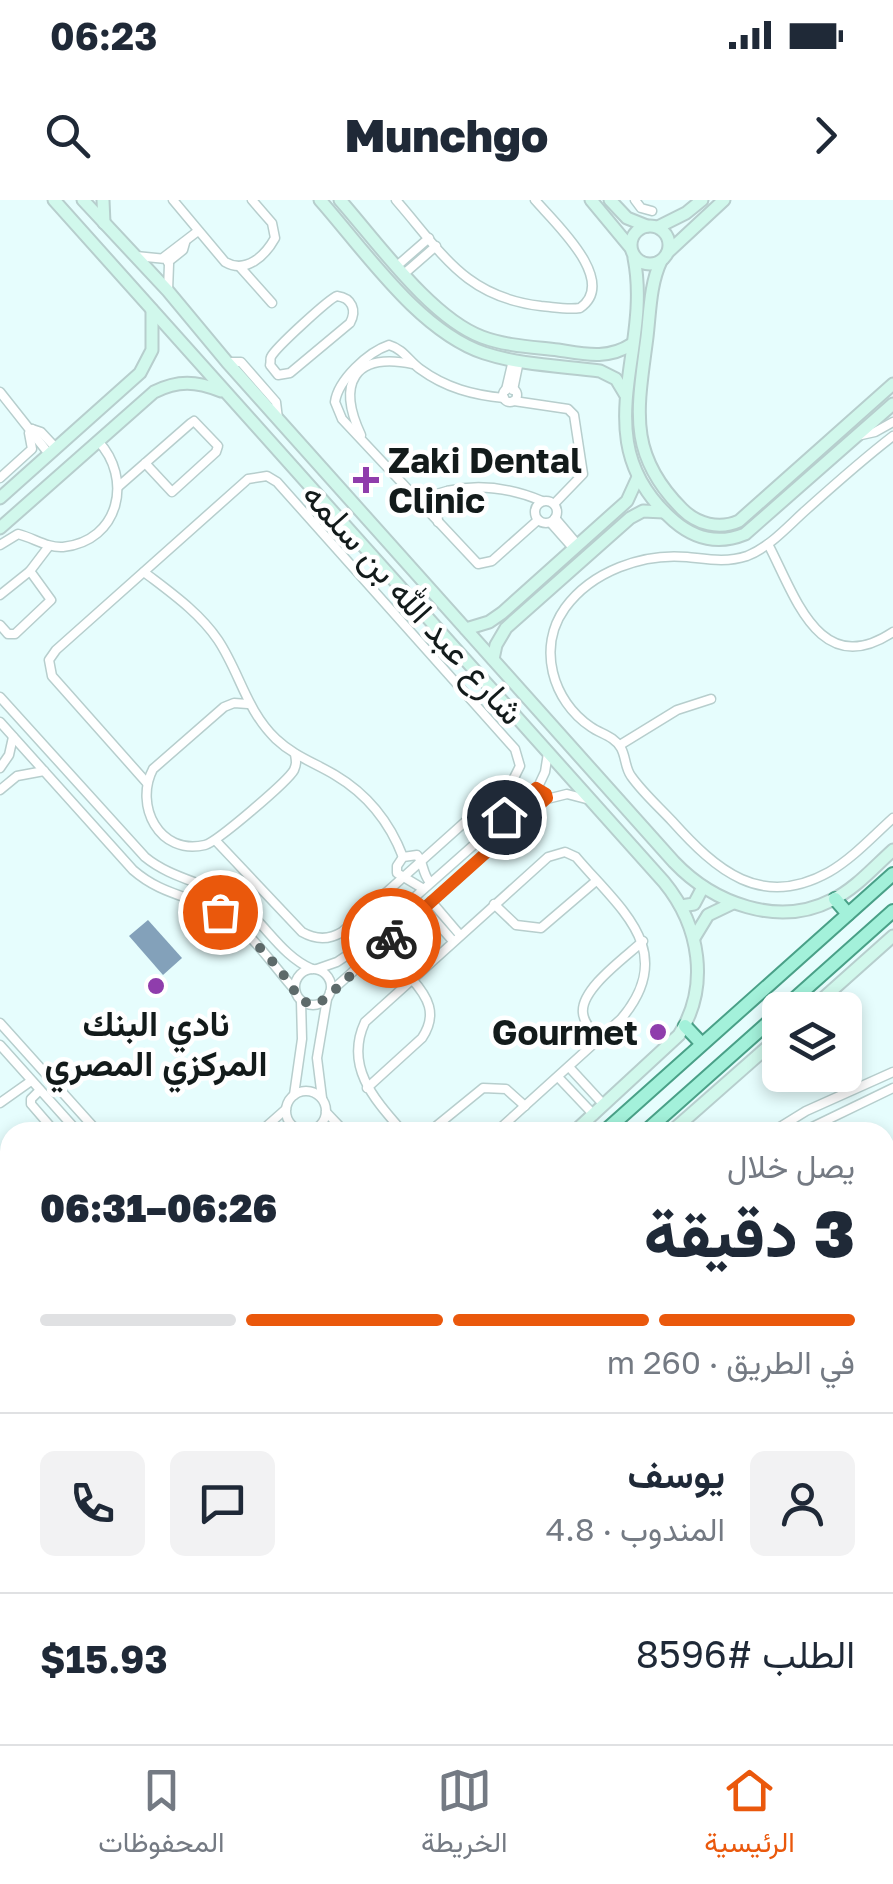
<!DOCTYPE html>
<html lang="ar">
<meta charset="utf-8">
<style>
:root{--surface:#fff;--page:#f2f2f3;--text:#1f2937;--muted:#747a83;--line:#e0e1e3;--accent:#ea580c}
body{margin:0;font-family:"Golos Text",Vazirmatn,sans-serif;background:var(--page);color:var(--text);direction:rtl;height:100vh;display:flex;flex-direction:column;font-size:38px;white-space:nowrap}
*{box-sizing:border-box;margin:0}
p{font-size:32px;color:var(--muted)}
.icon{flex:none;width:55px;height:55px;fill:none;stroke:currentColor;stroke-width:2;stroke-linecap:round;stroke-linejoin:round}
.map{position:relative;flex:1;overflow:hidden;direction:ltr}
.panel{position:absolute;left:0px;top:922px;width:895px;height:622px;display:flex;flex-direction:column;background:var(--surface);border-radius:30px 30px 0 0;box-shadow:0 5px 15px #0003;direction:rtl}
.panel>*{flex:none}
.controls{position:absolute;left:762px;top:792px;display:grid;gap:20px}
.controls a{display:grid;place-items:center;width:100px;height:100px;border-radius:15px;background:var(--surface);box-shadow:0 5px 15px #0003;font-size:50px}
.pin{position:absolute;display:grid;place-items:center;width:85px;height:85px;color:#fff;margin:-42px;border:5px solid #fff;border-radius:50%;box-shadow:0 2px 10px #0007}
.courier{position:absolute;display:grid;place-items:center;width:100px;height:100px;margin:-50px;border:8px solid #ea580c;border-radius:50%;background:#fff;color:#222;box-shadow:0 2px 12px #0007}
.head em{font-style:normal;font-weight:800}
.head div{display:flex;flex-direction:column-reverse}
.head{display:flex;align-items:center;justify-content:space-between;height:170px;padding:0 40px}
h1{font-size:65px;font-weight:800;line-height:75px}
.bar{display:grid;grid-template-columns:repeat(4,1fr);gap:15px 10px;align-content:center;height:120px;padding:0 40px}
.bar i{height:12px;border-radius:8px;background:var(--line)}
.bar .current{background:var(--accent)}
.bar p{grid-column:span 4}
.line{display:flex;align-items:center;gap:25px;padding:0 40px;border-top:2px solid var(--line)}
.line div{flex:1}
.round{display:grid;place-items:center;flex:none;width:105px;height:105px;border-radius:15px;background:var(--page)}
.status{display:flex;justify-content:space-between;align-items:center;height:70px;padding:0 50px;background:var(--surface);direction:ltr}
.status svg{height:28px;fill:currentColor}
header{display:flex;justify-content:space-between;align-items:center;height:130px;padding:0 40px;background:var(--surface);font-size:45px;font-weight:800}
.menu{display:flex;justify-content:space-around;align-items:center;height:140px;border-top:2px solid var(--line);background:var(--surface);font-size:28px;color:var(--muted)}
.menu a{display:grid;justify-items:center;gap:5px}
.menu .current{color:var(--accent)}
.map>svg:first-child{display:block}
.water{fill:#83a1ba}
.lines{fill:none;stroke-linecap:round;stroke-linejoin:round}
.street-casing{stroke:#b7cecd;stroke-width:11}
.secondary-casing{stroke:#b7cecd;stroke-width:15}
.primary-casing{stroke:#49a087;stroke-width:16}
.street{stroke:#fff;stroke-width:8}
.secondary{stroke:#d1f8ec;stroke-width:11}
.primary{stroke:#a3f1da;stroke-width:12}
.rail-casing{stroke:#6a7878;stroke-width:6}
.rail{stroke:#fff;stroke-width:2.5;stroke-dasharray:8;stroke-linecap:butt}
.primary-bridge-casing{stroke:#49a087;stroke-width:16;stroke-linecap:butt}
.primary-bridge{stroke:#a3f1da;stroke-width:12}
.done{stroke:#5d6a6a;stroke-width:10;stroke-dasharray:0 18}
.route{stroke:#ea580c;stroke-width:12}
.poi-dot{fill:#8f3dac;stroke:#fff;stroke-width:4}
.labels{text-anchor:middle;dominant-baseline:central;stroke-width:9;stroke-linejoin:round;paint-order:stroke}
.poi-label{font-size:35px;font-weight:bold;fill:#131b1b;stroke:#fff;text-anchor:start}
.street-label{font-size:35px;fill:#131b1b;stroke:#fff}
</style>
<div class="status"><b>06:23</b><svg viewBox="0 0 49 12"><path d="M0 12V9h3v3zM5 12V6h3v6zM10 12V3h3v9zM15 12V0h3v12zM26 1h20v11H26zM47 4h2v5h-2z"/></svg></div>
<header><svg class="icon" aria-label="forward" viewBox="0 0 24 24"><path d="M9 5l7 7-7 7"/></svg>Munchgo<svg class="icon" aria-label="search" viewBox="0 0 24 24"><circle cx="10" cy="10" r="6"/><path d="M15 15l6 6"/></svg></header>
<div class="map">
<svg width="893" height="1544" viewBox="0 0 893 1544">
<rect width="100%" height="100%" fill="#e6fdfd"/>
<path class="water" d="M148 720 182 758 163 775 129 736Z"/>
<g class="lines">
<defs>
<g id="street">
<path d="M173 0 225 62C246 74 265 56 275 38L272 23 252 0"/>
<path d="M396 0C443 54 465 97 541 106 554 107 567 110 580 108 619 81 554 22 535 0"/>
<path d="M635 0 641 8 652 11"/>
<path d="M136 56 166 59 169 64 168 91"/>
<path d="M164 57 198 31"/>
<path d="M168 62 183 50 185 43"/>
<path d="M398 65 429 38"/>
<path d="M240 67 272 103"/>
<path d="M405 73 436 46"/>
<path d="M337 96C352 98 357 110 350 123L290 173 278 175 270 165C271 162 270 159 271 157 275 148 330 98 337 96Z"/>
<path d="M227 162H241L276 202 278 219"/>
<circle cx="510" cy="195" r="7"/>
<path d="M506 190 513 160"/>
<path d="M513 190 519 161"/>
<path d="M0 192 49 254"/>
<path d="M504 198C473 195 446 188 420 169 409 161 403 149 389 145 368 152 338 180 335 202L342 219 478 364 492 361 538 320"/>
<path d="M514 201 568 209 574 215 583 274 554 304"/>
<path d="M32 229 41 232 56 248"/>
<path d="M361 235C337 184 353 152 413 164"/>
<path d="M857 236 875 232 893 222"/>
<path d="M893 236C863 259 835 284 806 310 788 326 770 347 747 356 726 363 707 359 687 357 643 353 592 371 565 408 537 447 552 501 591 527 601 534 614 536 621 548 626 557 625 568 631 576 643 593 659 607 672 621 716 670 761 710 829 672 853 658 873 636 893 618"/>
<path d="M0 278 32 249 29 233 32 229"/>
<path d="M119 286 191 223 194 221 218 246 216 252 172 292 145 263"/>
<circle cx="546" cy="312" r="11"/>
<path d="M419 301C459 282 501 284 542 301"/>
<path d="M555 318 578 345"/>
<path d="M438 322 437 308 448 291"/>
<path d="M551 323 574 349"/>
<path d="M768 344C795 395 819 481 893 432"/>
<path d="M0 345 18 334C34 338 47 348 63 347 120 341 133 278 98 241"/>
<path d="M30 371 49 346"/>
<path d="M144 372C170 392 199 412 218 440 240 473 246 510 276 539 294 556 315 563 335 575 367 594 390 623 403 657"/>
<path d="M0 395 30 371 51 400 15 434H8L0 425"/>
<path d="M0 497 145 657C174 681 213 683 242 706 267 726 282 756 312 769"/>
<path d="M248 504 234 503 224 507 153 569C134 605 159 656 205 645 217 642 288 581 294 570 297 563 296 561 295 554"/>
<path d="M0 522 133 670C164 697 193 695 224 715 251 732 273 765 294 789"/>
<path d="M620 545 677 510 711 499"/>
<path d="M0 568 9 555 13 537"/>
<path d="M147 583 52 476 49 460 56 450 248 279 267 276 277 282 515 549 520 566 514 578 342 732C329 740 316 740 302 732L216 641"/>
<path d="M0 590 17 576 44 571"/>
<path d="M422 688 397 673V666L403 657 417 655C424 663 422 672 429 681"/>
<path d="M431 701 460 735"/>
<path d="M494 704 516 725 541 728 596 681"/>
<path d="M424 708 453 741"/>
<circle cx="313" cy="787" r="18"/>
<path d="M317 769 337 762 355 750 537 589 545 572 548 553"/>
<path d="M330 792 547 599 567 594 590 600"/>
<path d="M0 823 98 932"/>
<path d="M599 840C593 832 584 824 583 813 580 789 626 757 643 741"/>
<path d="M0 845 78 932"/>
<path d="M569 867 604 905"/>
<path d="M558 877 594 915"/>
<path d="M367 888 422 838C438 814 428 797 411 778"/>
<path d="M40 890 31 899V904L50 926 48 932"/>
<circle cx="306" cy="911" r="20"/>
<path d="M294 895 302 839 301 801"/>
<path d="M322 898 317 858 327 799"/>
<path d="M0 903 31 881"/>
<path d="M326 912 345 932"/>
<path d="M260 932 286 909"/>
<path d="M403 932C375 900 344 867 365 822L548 657 565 652 576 657C620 709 679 751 621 819L496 932"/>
<path d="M429 932 483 888 506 889 525 906"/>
<path d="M772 932 806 911 893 872"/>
<path d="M802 932 893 888"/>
<path d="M0 976 10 967"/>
<path d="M0 1022 10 1013"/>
<path d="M885 1042 893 1038"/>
<path d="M885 1060 893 1056"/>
<path d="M0 1077 10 1088"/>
<path d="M0 1165 10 1156"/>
<path d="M0 1184 10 1175"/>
<path d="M0 1198 10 1208"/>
<path d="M0 1215 10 1225"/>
<path d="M0 1268 10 1247"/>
<path d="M0 1301 10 1312"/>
<path d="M885 1338 893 1330"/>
<path d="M885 1424 893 1432"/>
<path d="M316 1535 324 1544"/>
<path d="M347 1535 355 1544"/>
<path d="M850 1535 857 1544"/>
<path d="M769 1544 779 1535"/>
<path d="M784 1544 798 1535"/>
</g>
<g id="secondary">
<path d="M54 0 664 682C700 726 710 786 679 835L574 932"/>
<path d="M83 0 168 91 227 162 674 662C713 703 778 728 832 700 855 689 874 667 893 650"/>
<path d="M103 0 104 23"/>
<path d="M320 0C365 51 419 131 484 153 520 165 562 166 600 171L616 179 625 194"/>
<path d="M340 0C377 42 431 118 482 137 506 146 533 147 558 150 584 154 608 160 632 144"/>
<path d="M591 0 630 47"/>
<path d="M610 0 627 18 647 26"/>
<circle cx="650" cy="45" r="19"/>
<path d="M658 27 686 13 702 0"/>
<path d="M668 52 724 0"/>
<path d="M634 58C653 153 582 241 674 321 695 339 718 345 745 334L893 204"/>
<path d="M661 61C650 84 650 112 647 137 638 208 626 253 682 309 697 324 719 330 739 321L893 184"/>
<path d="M0 298 140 173 152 150V110"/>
<path d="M0 328 154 192C178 180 196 181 221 191"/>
<path d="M466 429 489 422 502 413 627 301 638 277"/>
<path d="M493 459 496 445 506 428 630 318 643 311 664 312"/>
<path d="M681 706 694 704 703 687"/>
<path d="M694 738 708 715 733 703"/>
<path d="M810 810 893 736"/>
<path d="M671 932 780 836"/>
<path d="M885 1174 893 1167"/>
<path d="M0 1364 10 1367"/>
<path d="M138 1535 146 1544"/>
<path d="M816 1535 824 1544"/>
<path d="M831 1535 838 1544"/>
<path d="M471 1544 481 1535"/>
</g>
<g id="primary">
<path d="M835 699 848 714"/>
<path d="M782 810 893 711"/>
<path d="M685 826 702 844"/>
<path d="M604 932 893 674"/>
<path d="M645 932 780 812"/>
<path d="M885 1203 893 1196"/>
<path d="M885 1246 893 1239"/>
<path d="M0 1378 10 1381"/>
<path d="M0 1390 10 1395"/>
<path d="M0 1421 10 1432"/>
<path d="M0 1470 10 1461"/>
<path d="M0 1510 10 1501"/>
<path d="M0 1525H10"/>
<path d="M51 1535 62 1544"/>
<path d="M74 1535 82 1544"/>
<path d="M86 1535 94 1544"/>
<path d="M112 1535 120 1544"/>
<path d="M124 1535 131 1544"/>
<path d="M503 1544 513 1535"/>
<path d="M549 1544 559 1535"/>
</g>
</defs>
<use href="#street" class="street-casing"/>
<use href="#secondary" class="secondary-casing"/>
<use href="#primary" class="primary-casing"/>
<use href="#street" class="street"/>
<use href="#secondary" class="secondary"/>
<use href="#primary" class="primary"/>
<defs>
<g id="rail">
<path d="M885 1215 893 1208"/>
<path d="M531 1544 541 1535"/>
</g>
</defs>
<use href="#rail" class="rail-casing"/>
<use href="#rail" class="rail"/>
<defs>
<path id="primary-bridge" d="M0 1440 10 1450"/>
</defs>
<use href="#primary-bridge" class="primary-bridge-casing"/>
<use href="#primary-bridge" class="primary-bridge"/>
</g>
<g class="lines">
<path class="done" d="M220 712C243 728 287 773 298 798L311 805 324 800 391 738"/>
<path class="route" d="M391 738 547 598 546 594 536 588 504 617"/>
</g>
<g class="poi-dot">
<path d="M361 265h10v10h10v10h-10v10h-10v-10h-10v-10h10z"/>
<circle cx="156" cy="786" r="10"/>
<circle cx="658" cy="832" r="10"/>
</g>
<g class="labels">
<g class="poi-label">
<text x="388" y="260">Zaki Dental<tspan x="388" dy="40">Clinic</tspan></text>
<text x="156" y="823" text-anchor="middle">نادي البنك<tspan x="156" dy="40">المركزي المصري</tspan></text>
<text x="638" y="832" text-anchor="end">Gourmet</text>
</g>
<g class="street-label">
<text transform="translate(414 403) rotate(48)">شارع عبد الله بن سلمه</text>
</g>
</g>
</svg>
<div class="controls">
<a><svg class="icon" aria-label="layers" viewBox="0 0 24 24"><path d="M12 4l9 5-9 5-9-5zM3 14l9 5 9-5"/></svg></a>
</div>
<div class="pin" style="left:220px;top:712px;background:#ea580c"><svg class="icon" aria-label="bag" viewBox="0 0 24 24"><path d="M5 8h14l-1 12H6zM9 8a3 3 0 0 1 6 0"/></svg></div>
<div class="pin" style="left:504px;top:617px;background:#1f2937"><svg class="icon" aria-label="home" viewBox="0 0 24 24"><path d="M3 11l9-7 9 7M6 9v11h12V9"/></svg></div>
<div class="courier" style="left:391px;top:738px"><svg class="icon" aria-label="bike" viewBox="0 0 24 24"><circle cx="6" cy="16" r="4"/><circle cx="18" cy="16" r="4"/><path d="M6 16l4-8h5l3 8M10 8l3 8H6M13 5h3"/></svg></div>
<section class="panel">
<div class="head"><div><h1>3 دقيقة</h1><p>يصل خلال</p></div><em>06:26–06:31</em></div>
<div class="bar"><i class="current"></i><i class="current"></i><i class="current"></i><i></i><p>في الطريق · 260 m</p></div>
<div class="line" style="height:180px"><a class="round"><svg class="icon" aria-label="person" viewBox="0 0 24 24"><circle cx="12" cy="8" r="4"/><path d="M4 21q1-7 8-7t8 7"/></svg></a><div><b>يوسف</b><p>المندوب · 4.8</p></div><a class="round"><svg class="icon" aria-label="chat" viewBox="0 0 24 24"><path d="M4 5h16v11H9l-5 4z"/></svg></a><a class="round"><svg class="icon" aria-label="phone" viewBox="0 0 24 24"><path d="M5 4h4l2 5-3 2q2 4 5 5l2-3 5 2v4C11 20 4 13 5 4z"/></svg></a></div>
<div class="line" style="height:130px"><div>الطلب #8596</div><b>$15.93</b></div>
</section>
</div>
<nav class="menu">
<a class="current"><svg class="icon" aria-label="home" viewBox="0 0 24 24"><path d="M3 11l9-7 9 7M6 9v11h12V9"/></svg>الرئيسية</a>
<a><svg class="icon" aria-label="map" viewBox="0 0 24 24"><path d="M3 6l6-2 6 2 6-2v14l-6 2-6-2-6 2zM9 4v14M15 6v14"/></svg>الخريطة</a>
<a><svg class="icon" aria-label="saved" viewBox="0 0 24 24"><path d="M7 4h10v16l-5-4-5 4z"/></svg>المحفوظات</a>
</nav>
